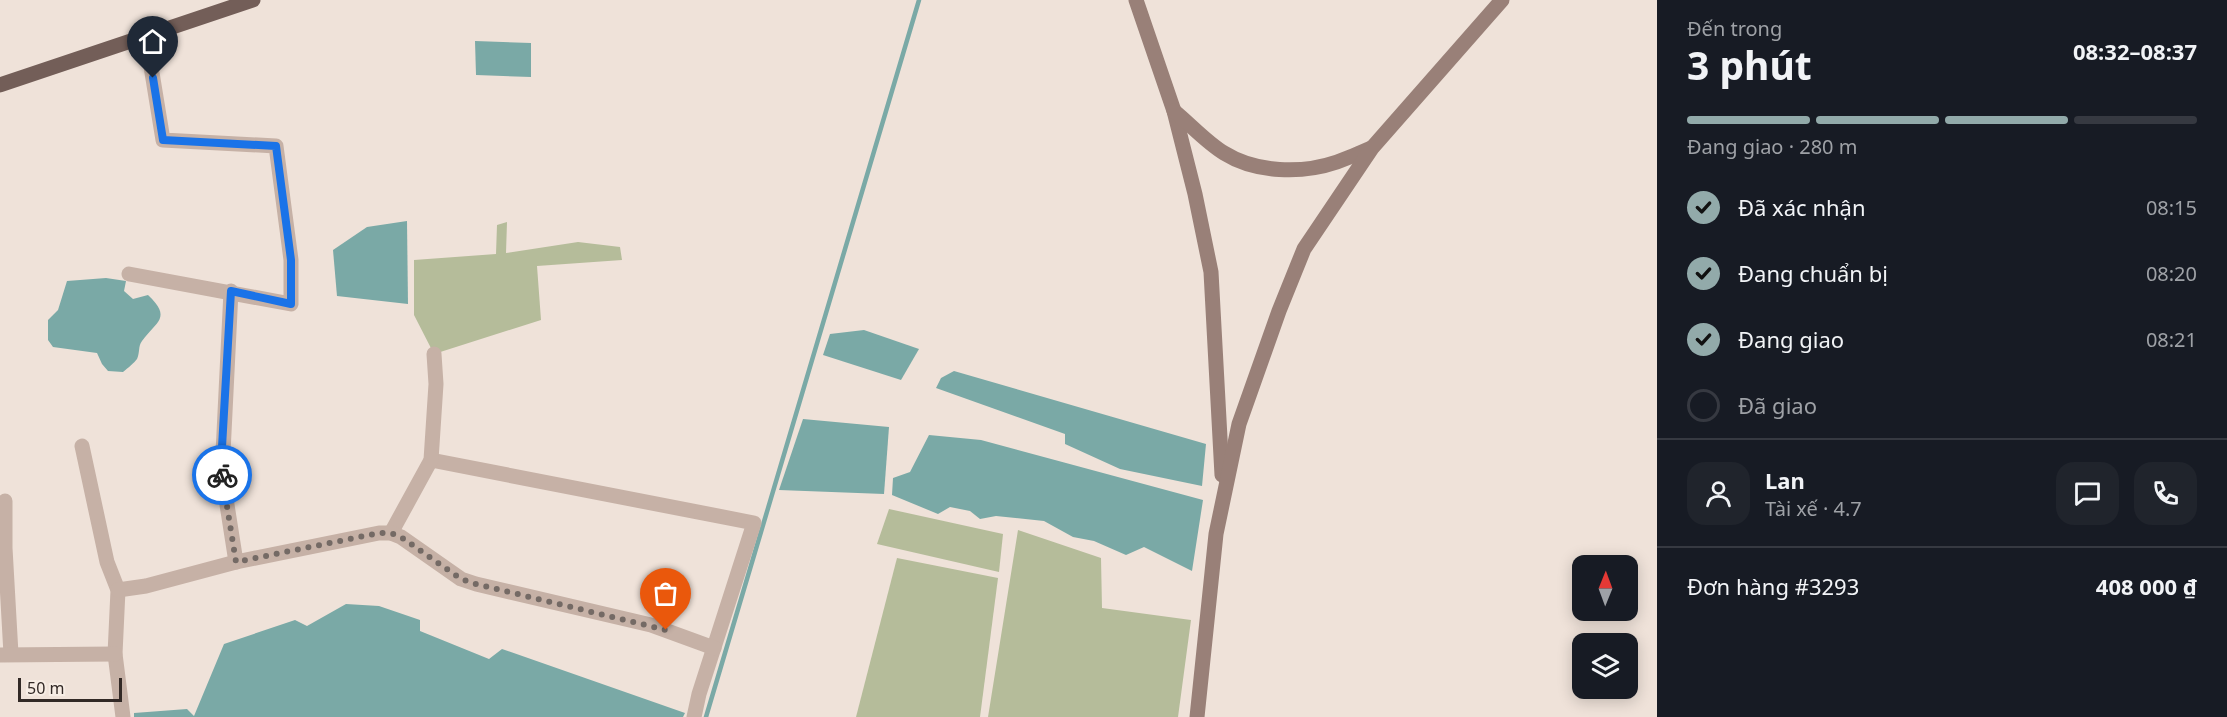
<!DOCTYPE html>
<html lang="vi">
<meta charset="utf-8">
<style>
:root{--surface:#171b24;--page:#20242c;--text:#f1f3f6;--muted:#9ea1a6;--line:#363941;--accent:#92aaaa}
body{margin:0;font-family:"Noto Sans",sans-serif;background:var(--page);color:var(--text);height:100vh;display:flex;flex-direction:column;font-size:22px;white-space:nowrap}
*{box-sizing:border-box;margin:0}
p{font-size:20px;color:var(--muted)}
.icon{flex:none;width:33px;height:33px;fill:none;stroke:currentColor;stroke-width:2;stroke-linecap:round;stroke-linejoin:round}
.map{position:relative;flex:1;overflow:hidden}
.sheet{display:flex;flex-direction:column;background:var(--surface);width:570px}
.sheet>*{flex:none}
.needle{width:39px;rotate:1deg}
.fabs{position:absolute;left:1572px;top:555px;display:grid;gap:12px}
.fabs a{display:grid;place-items:center;width:66px;height:66px;border-radius:12px;background:var(--surface);box-shadow:0 3px 15px #0003;font-size:30px}
.scale{position:absolute;left:18px;bottom:15px;width:104px;box-sizing:border-box;padding-left:6px;border:3px solid #322926;border-top:0;font-size:16px;line-height:21px;white-space:nowrap;color:#322926;-webkit-text-stroke:4px #f7ede5;paint-order:stroke}
.pin{position:absolute;display:grid;place-items:center;width:51px;height:51px;color:#fff;margin:-62px -26px;border-radius:50% 50% 50% 0;rotate:-45deg;box-shadow:0 0 6px #0007}
.pin .icon{rotate:45deg}
.courier{position:absolute;display:grid;place-items:center;width:60px;height:60px;margin:-30px;border:4px solid #1a73e8;border-radius:50%;background:#fff;color:#222;box-shadow:0 2px 8px #0007}
.summary em{font-style:normal;font-weight:700}
.summary div{display:flex;flex-direction:column-reverse}
.summary{display:flex;align-items:center;justify-content:space-between;height:102px;padding:0 30px}
h1{font-size:39px;font-weight:700;line-height:45px}
.bar{display:grid;grid-template-columns:repeat(4,1fr);gap:9px 6px;align-content:center;height:72px;padding:0 30px}
.bar i{height:8px;border-radius:4px;background:var(--line)}
.bar .selected{background:var(--accent)}
.bar p{grid-column:span 4}
.line{display:flex;align-items:center;gap:15px;padding:0 30px;border-top:2px solid var(--line)}
.line div{flex:1}
.round{display:grid;place-items:center;flex:none;width:63px;height:63px;border-radius:18px;background:var(--page)}
ol{padding:0 30px;list-style:none}
li{display:flex;align-items:center;gap:18px;height:66px}
li p{margin-inline-start:auto}
li .icon{padding:6px;border-radius:50%;background:var(--accent);color:#111;stroke-width:4}
li:last-child{color:var(--muted)}
li i{width:33px;height:33px;border:3px solid var(--line);border-radius:50%}
main{display:flex;flex:1;min-height:0}
.map>svg:first-child{display:block}
.green{fill:#b5bc9a}
.water{fill:#7aa9a6}
.lines{fill:none;stroke-linecap:round;stroke-linejoin:round}
.stream{stroke:#7aa9a6;stroke-width:4.5}
.street{stroke:#c6b1a6;stroke-width:15}
.secondary{stroke:#998078;stroke-width:15}
.primary{stroke:#735e58;stroke-width:15}
.done{stroke:#746a65;stroke-width:6;stroke-dasharray:0 10.8}
.route{stroke:#1a73e8;stroke-width:8}
</style>
<main>
<div class="map">
<svg width="1657" height="717" viewBox="0 0 1657 717">
<rect width="100%" height="100%" fill="#efe2d9"/>
<g class="green">
<path d="M507 222 506 253 578 242 620 247 622 260 537 266 541 320 434 354 414 315V260L496 254 497 225Z"/>
<path d="M889 509 1003 534 999 572 877 544Z"/>
<path d="M1018 530 1101 558 1102 608 1191 620 1178 717H988Z"/>
<path d="M897 558 998 578 980 717H856Z"/>
</g>
<g class="water">
<path d="M475 41 531 43V77L476 75Z"/>
<path d="M407 221 408 304 337 296 333 250 367 227Z"/>
<path d="M106 278 126 281 124 291 133 299 148 295C172 318 157 321 142 341 138 346 140 353 137 359 134 363 128 368 123 372L108 371 102 364 97 353 53 347 48 340V320L58 310 67 281Z"/>
<path d="M864 330 919 349 901 380 823 355 830 334Z"/>
<path d="M954 371 1206 444 1202 486 1120 469 1065 444V434L936 388 941 378Z"/>
<path d="M803 419 889 427 884 494 779 490Z"/>
<path d="M929 435 981 440 1203 500 1192 571 1144 547 1126 555 1094 541 1073 537 1044 521 996 516 980 519 970 511 950 507 938 514 892 495 893 478 910 472Z"/>
<path d="M346 604 379 606 420 620V631L489 659 502 649 685 713 683 717H134V713L187 709 194 716 224 644 295 620 307 626Z"/>
</g>
<g class="lines">
<path class="stream" d="M706 717 919 0"/>
<g class="street">
<path d="M129 274 291 304V260L276 146 163 140 146 36"/>
<path d="M231 291 222 473 236 562"/>
<path d="M82 446 107 562 118 590 115 654 123 717"/>
<path d="M431 460 754 523 699 694 694 717"/>
<path d="M5 501V548L11 654"/>
<path d="M391 533 431 460 436 384 434 354"/>
<path d="M118 590 146 586 236 562 379 533H391L401 537 461 579 476 584 651 625 714 648"/>
<path d="M0 655 115 654"/>
</g>
<g class="secondary">
<path d="M1136 0 1174 111 1195 194 1211 272 1222 475"/>
<path d="M1174 111C1190 124 1206 142 1224 153 1256 173 1302 174 1337 162 1348 158 1360 153 1371 148"/>
<path d="M1197 717 1216 534 1239 424 1279 311 1304 249 1372 148 1502 0"/>
</g>
<path class="primary" d="M0 85 253 0"/>
</g>
<g class="lines">
<path class="done" d="M222 475 236 562 379 533H391L401 537 461 579 476 584 666 630"/>
<path class="route" d="M153 78 163 140 276 146 291 260V304L231 291 222 447V475"/>
</g>
</svg>
<div class="fabs">
<a><svg class="needle" viewBox="-14 -14 28 28"><path d="M0-13l5 13h-10z" fill="#e53935"/><path d="M0 13l5-13h-10z" fill="#9ea1a6"/></svg></a>
<a><svg class="icon" aria-label="layers" viewBox="0 0 24 24"><path d="M12 4l9 5-9 5-9-5zM3 14l9 5 9-5"/></svg></a>
</div>
<div class="scale">50 m</div>
<div class="pin" style="left:666px;top:630px;background:#ea580c"><svg class="icon" aria-label="bag" viewBox="0 0 24 24"><path d="M5 8h14l-1 12H6zM9 8a3 3 0 0 1 6 0"/></svg></div>
<div class="pin" style="left:153px;top:78px;background:#1f2937"><svg class="icon" aria-label="home" viewBox="0 0 24 24"><path d="M3 11l9-7 9 7M6 9v11h12V9"/></svg></div>
<div class="courier" style="left:222px;top:475px"><svg class="icon" aria-label="bike" viewBox="0 0 24 24"><circle cx="6" cy="16" r="4"/><circle cx="18" cy="16" r="4"/><path d="M6 16l4-8h5l3 8M10 8l3 8H6M13 5h3"/></svg></div>
</div>
<section class="sheet">
<div class="summary"><div><h1>3 phút</h1><p>Đến trong</p></div><em>08:32–08:37</em></div>
<div class="bar"><i class="selected"></i><i class="selected"></i><i class="selected"></i><i></i><p>Đang giao · 280 m</p></div>
<ol>
<li><svg class="icon" aria-label="check" viewBox="0 0 24 24"><path d="M5 12l5 5 9-10"/></svg>Đã xác nhận<p>08:15</p></li>
<li><svg class="icon" aria-label="check" viewBox="0 0 24 24"><path d="M5 12l5 5 9-10"/></svg>Đang chuẩn bị<p>08:20</p></li>
<li><svg class="icon" aria-label="check" viewBox="0 0 24 24"><path d="M5 12l5 5 9-10"/></svg>Đang giao<p>08:21</p></li>
<li><i></i>Đã giao</li>
</ol>
<div class="line" style="height:108px"><a class="round"><svg class="icon" aria-label="person" viewBox="0 0 24 24"><circle cx="12" cy="8" r="4"/><path d="M4 21q1-7 8-7t8 7"/></svg></a><div><b>Lan</b><p>Tài xế · 4.7</p></div><a class="round"><svg class="icon" aria-label="chat" viewBox="0 0 24 24"><path d="M4 5h16v11H9l-5 4z"/></svg></a><a class="round"><svg class="icon" aria-label="phone" viewBox="0 0 24 24"><path d="M5 4h4l2 5-3 2q2 4 5 5l2-3 5 2v4C11 20 4 13 5 4z"/></svg></a></div>
<div class="line" style="height:78px"><div>Đơn hàng #3293</div><b>408 000 ₫</b></div>
</section>
</main>
